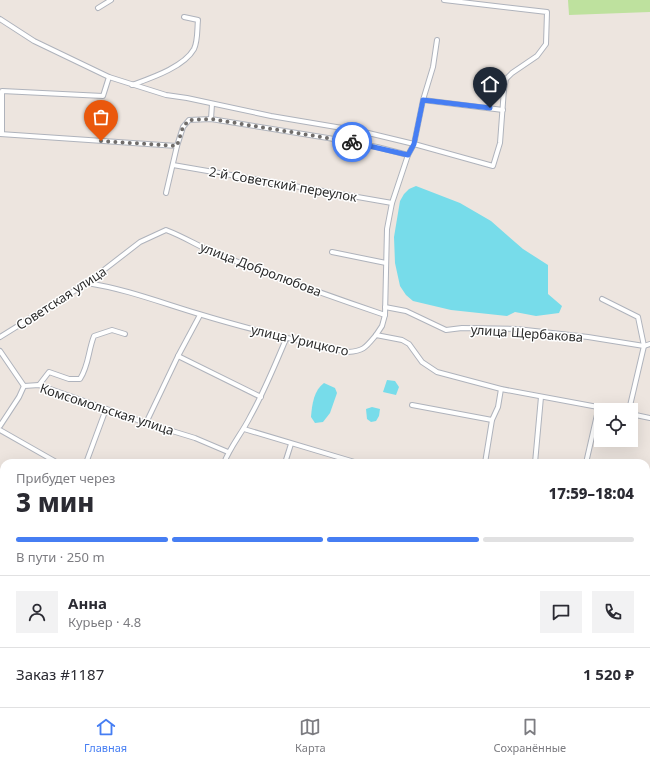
<!DOCTYPE html>
<html lang="ru">
<meta charset="utf-8">
<style>
:root{--surface:#fff;--page:#f2f2f3;--text:#2b2b33;--muted:#7c7c81;--line:#e1e1e2;--accent:#467ef3}
body{margin:0;font-family:"Noto Sans",sans-serif;background:var(--page);color:var(--text);height:100vh;display:flex;flex-direction:column;font-size:15px;white-space:nowrap}
*{box-sizing:border-box;margin:0}
p{font-size:13px;color:var(--muted)}
.icon{flex:none;width:22px;height:22px;fill:none;stroke:currentColor;stroke-width:2;stroke-linecap:round;stroke-linejoin:round}
.map{position:relative;flex:1;overflow:hidden}
.side{position:absolute;left:0px;top:459px;width:650px;height:248px;display:flex;flex-direction:column;background:var(--surface);border-radius:12px 12px 0 0;box-shadow:0 4px 16px #0002}
.side>*{flex:none}
.buttons{position:absolute;left:594px;top:403px;display:grid;gap:8px}
.buttons a{display:grid;place-items:center;width:44px;height:44px;border-radius:0px;background:var(--surface);box-shadow:0 4px 16px #0002;font-size:20px}
.pin{position:absolute;display:grid;place-items:center;width:34px;height:34px;color:#fff;margin:-41px -17px;border-radius:50% 50% 50% 0;rotate:-45deg;box-shadow:0 0 4px #0007}
.pin .icon{rotate:45deg}
.courier{position:absolute;display:grid;place-items:center;width:40px;height:40px;margin:-20px;border:3px solid #467ef3;border-radius:50%;background:#fff;color:#222;box-shadow:0 1px 5px #0007}
.overview em{font-style:normal;font-weight:800}
.overview div{display:flex;flex-direction:column-reverse}
.overview{display:flex;align-items:center;justify-content:space-between;height:68px;padding:0 16px}
h1{font-size:26px;font-weight:800;line-height:30px}
.bar{display:grid;grid-template-columns:repeat(4,1fr);gap:6px 4px;align-content:center;height:48px;padding:0 16px}
.bar i{height:5px;border-radius:3px;background:var(--line)}
.bar .selected{background:var(--accent)}
.bar p{grid-column:span 4}
.line{display:flex;align-items:center;gap:10px;padding:0 16px;border-top:1px solid var(--line)}
.line div{flex:1}
.round{display:grid;place-items:center;flex:none;width:42px;height:42px;border-radius:0px;background:var(--page)}
.tab-bar{display:flex;justify-content:space-around;align-items:center;height:56px;border-top:1px solid var(--line);background:var(--surface);font-size:11px;color:var(--muted)}
.tab-bar a{display:grid;justify-items:center;gap:2px}
.tab-bar .selected{color:var(--accent)}
.map>svg:first-child{display:block}
.green{fill:#bee19e}
.water{fill:#77dcea}
.lines{fill:none;stroke-linecap:round;stroke-linejoin:round}
.minor-casing{stroke:#afb3bc;stroke-width:6}
.minor{stroke:#fff;stroke-width:4}
.done{stroke:#706d6b;stroke-width:4;stroke-dasharray:0 7.2}
.route{stroke:#467ef3;stroke-width:5}
.labels{text-anchor:middle;dominant-baseline:central;stroke-width:3;stroke-linejoin:round;paint-order:stroke}
.street-label{font-size:13px;fill:#2c2c2c;stroke:#fff}
</style>
<div class="map">
<svg width="650" height="707" viewBox="0 0 650 707">
<rect width="100%" height="100%" fill="#ede5df"/>
<path class="green" d="M568 0H650V12L569 15Z"/>
<g class="water">
<path d="M416 186 460 203 491 221 523 249 548 265V294L562 306 559 313 536 316 515 312 507 316 451 310 413 301 406 295 400 286 395 263 394 237 400 201 404 194 409 189Z"/>
<path d="M387 380 395 381 399 387 396 395 383 392Z"/>
<path d="M324 383 335 388 337 393 330 413 323 422 315 423 311 417C312 404 314 390 324 383Z"/>
<path d="M372 407 380 409 379 416 376 421 371 422 367 419 366 409Z"/>
</g>
<g class="lines">
<defs>
<g id="minor">
<path d="M98 8 111 0"/>
<path d="M0 19 34 41 109 77 166 95 187 98 271 116 360 131 414 144 493 166 500 143 504 89 506 79 512 73 537 56 546 44 547 12 444 0"/>
<path d="M132 85C151 78 184 67 194 49 198 41 197 29 198 20L184 17"/>
<path d="M423 100 503 110"/>
<path d="M211 119 212 104"/>
<path d="M0 134 177 146 183 127 189 120 211 119 334 139 377 147 408 155"/>
<path d="M2 134V91L103 96 109 77"/>
<path d="M173 165 392 203"/>
<path d="M166 193 177 146"/>
<path d="M332 252 386 263"/>
<path d="M87 283C126 289 162 303 199 314 248 329 298 341 348 352 364 351 366 347 376 335L402 340 409 344 422 362 437 372 501 389 614 410"/>
<path d="M602 299 638 317 644 346 629 410"/>
<path d="M385 307 406 311 446 330 462 328 517 329 588 337 644 346 650 344"/>
<path d="M376 335 382 326 385 315 387 229 392 203 408 155 414 144 423 100 433 67 437 40"/>
<path d="M0 337 87 283 140 242 166 230C182 236 195 244 210 251 268 274 326 295 385 315"/>
<path d="M0 351 24 386 39 385 146 423 195 438 228 452"/>
<path d="M178 356 261 397"/>
<path d="M39 385 49 372 69 379H80C89 365 88 351 94 336L112 330 125 334"/>
<path d="M412 405 492 420"/>
<path d="M631 414 650 418"/>
<path d="M146 423 178 356 200 315"/>
<path d="M0 426 19 397 24 386"/>
<path d="M244 429 358 463"/>
<path d="M0 430 58 463"/>
<path d="M86 463 106 409"/>
<path d="M224 463C230 447 242 433 250 417 264 392 275 365 286 339"/>
<path d="M285 463 291 444"/>
<path d="M485 463 492 420 498 407 501 389"/>
<path d="M535 463 541 397"/>
<path d="M586 463 599 406"/>
<path d="M646 524 650 525"/>
<path d="M0 540 4 541"/>
<path d="M646 593 650 594"/>
<path d="M0 598 4 599"/>
<path d="M0 680 4 672"/>
<path d="M341 703 355 707"/>
<path d="M462 703V707"/>
<path d="M578 703 593 707"/>
<path d="M75 707 76 703"/>
<path d="M193 707 194 703"/>
<path d="M371 707 374 703"/>
</g>
</defs>
<use href="#minor" class="minor-casing"/>
<use href="#minor" class="minor"/>
</g>
<g class="lines">
<path class="done" d="M101 141 177 146 183 127 189 120 211 119 352 142"/>
<path class="route" d="M352 142 408 155 414 144 423 100 490 108"/>
</g>
<g class="labels">
<g class="street-label">
<text transform="translate(283 184) rotate(10)">2-й Советский переулок</text>
<text transform="translate(261 269) rotate(21)">улица Добролюбова</text>
<text transform="translate(61 298) rotate(-33)">Советская улица</text>
<text transform="translate(527 333) rotate(4)">улица Щербакова</text>
<text transform="translate(300 340) rotate(13)">улица Урицкого</text>
<text transform="translate(107 409) rotate(18)">Комсомольская улица</text>
</g>
</g>
</svg>
<div class="buttons">
<a><svg class="icon" aria-label="locate" viewBox="0 0 24 24"><circle cx="12" cy="12" r="6"/><path d="M12 2v4M12 18v4M2 12h4M18 12h4"/></svg></a>
</div>
<div class="pin" style="left:101px;top:141px;background:#ea580c"><svg class="icon" aria-label="bag" viewBox="0 0 24 24"><path d="M5 8h14l-1 12H6zM9 8a3 3 0 0 1 6 0"/></svg></div>
<div class="pin" style="left:490px;top:108px;background:#1f2937"><svg class="icon" aria-label="home" viewBox="0 0 24 24"><path d="M3 11l9-7 9 7M6 9v11h12V9"/></svg></div>
<div class="courier" style="left:352px;top:142px"><svg class="icon" aria-label="bike" viewBox="0 0 24 24"><circle cx="6" cy="16" r="4"/><circle cx="18" cy="16" r="4"/><path d="M6 16l4-8h5l3 8M10 8l3 8H6M13 5h3"/></svg></div>
<section class="side">
<div class="overview"><div><h1>3 мин</h1><p>Прибудет через</p></div><em>17:59–18:04</em></div>
<div class="bar"><i class="selected"></i><i class="selected"></i><i class="selected"></i><i></i><p>В пути · 250 m</p></div>
<div class="line" style="height:72px"><a class="round"><svg class="icon" aria-label="person" viewBox="0 0 24 24"><circle cx="12" cy="8" r="4"/><path d="M4 21q1-7 8-7t8 7"/></svg></a><div><b>Анна</b><p>Курьер · 4.8</p></div><a class="round"><svg class="icon" aria-label="chat" viewBox="0 0 24 24"><path d="M4 5h16v11H9l-5 4z"/></svg></a><a class="round"><svg class="icon" aria-label="phone" viewBox="0 0 24 24"><path d="M5 4h4l2 5-3 2q2 4 5 5l2-3 5 2v4C11 20 4 13 5 4z"/></svg></a></div>
<div class="line" style="height:52px"><div>Заказ #1187</div><b>1 520 ₽</b></div>
</section>
</div>
<nav class="tab-bar">
<a class="selected"><svg class="icon" aria-label="home" viewBox="0 0 24 24"><path d="M3 11l9-7 9 7M6 9v11h12V9"/></svg>Главная</a>
<a><svg class="icon" aria-label="map" viewBox="0 0 24 24"><path d="M3 6l6-2 6 2 6-2v14l-6 2-6-2-6 2zM9 4v14M15 6v14"/></svg>Карта</a>
<a><svg class="icon" aria-label="saved" viewBox="0 0 24 24"><path d="M7 4h10v16l-5-4-5 4z"/></svg>Сохранённые</a>
</nav>
